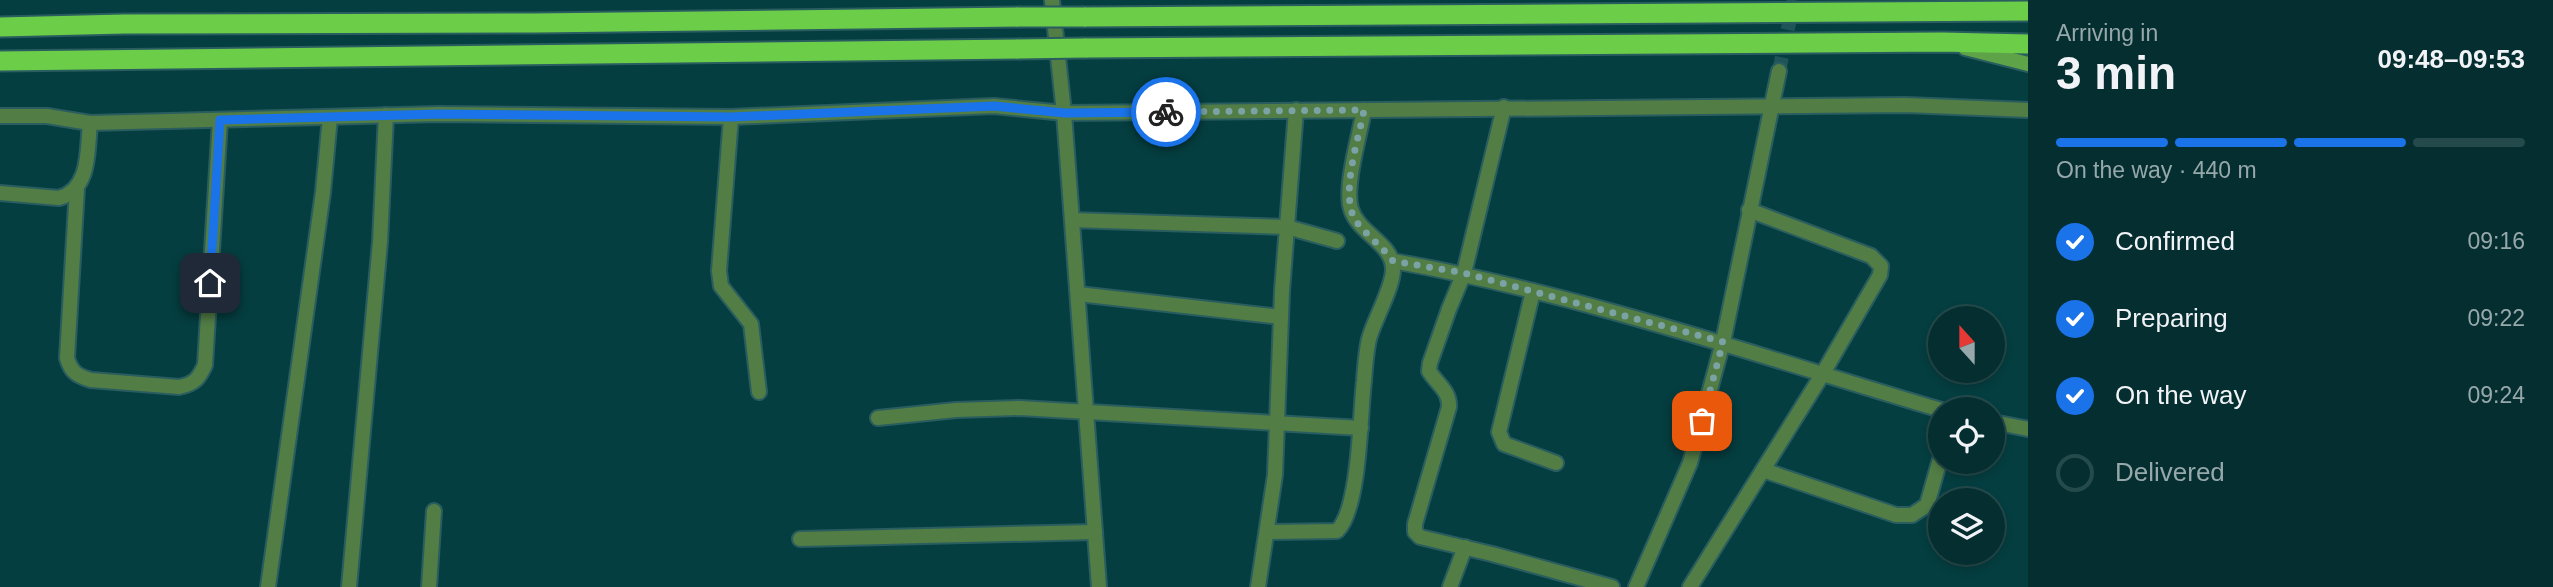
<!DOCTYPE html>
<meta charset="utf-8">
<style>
:root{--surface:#042e30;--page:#123a3c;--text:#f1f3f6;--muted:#97a8ab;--line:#254a4c;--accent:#1a73e8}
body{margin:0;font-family:Helvetica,sans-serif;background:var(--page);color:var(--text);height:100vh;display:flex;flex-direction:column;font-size:26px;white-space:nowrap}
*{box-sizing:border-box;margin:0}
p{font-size:23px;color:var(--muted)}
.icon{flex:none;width:38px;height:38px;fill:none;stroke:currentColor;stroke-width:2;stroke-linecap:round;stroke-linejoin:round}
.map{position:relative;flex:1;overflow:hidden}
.drawer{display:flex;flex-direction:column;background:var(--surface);width:525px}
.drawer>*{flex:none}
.needle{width:46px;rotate:339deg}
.controls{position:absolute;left:1928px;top:306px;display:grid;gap:14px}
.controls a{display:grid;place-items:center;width:77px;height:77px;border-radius:50%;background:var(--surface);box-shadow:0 4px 10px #0003,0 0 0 2px var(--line);font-size:35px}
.pin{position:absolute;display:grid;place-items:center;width:60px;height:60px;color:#fff;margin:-30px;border-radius:14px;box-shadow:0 4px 10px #0006}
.courier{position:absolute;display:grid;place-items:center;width:70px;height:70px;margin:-35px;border:5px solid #1a73e8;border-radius:50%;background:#fff;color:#222;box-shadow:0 2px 9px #0007}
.summary em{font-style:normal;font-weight:800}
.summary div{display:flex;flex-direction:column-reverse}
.summary{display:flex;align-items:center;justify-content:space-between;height:119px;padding:0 28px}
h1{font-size:46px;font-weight:800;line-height:52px}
.bar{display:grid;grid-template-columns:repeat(4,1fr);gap:10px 7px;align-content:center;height:84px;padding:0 28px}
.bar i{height:9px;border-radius:5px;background:var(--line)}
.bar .selected{background:var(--accent)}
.bar p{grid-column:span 4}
ol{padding:0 28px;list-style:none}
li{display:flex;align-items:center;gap:21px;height:77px}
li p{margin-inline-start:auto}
li .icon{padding:7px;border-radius:50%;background:var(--accent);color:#fff;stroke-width:4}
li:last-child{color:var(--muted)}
li i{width:38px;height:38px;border:4px solid var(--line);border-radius:50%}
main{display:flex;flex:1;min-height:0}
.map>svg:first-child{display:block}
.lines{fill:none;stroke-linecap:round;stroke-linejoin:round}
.minor-tunnel{stroke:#205557;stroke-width:14;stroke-dasharray:14 7;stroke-linecap:butt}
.minor-casing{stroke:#295d5f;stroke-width:18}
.secondary-casing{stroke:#295d5f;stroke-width:18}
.trunk-casing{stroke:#295d5f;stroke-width:23}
.minor{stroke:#527d45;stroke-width:14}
.secondary{stroke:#5fa349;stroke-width:14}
.trunk{stroke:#6cce48;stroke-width:19}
.trunk-bridge-casing{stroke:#295d5f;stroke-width:23;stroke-linecap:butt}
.trunk-bridge{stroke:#6cce48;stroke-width:19}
.done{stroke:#7ba3a5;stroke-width:7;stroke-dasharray:0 12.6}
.route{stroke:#1a73e8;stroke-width:9}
</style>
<main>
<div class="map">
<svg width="2028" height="587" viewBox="0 0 2028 587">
<rect width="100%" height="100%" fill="#053e40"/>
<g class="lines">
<path class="minor-tunnel" d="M1779 71 1794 0"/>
<defs>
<g id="minor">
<path d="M1052 0 1064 113 1099 587"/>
<path d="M1504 107 1464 273 1449 309 1430 363 1429 371C1437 384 1450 391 1449 407L1415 524V532L1420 537 1492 554 1612 587"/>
<path d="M0 116H47L90 123 439 114 731 117 994 106 1064 113 1906 105 2028 110"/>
<path d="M731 117 719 271 721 286 751 324 759 392"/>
<path d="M77 188 67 358C71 372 77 376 91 380L179 387C195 384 199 378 205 365L220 120"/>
<path d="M0 193 59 198C91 189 87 150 90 123"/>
<path d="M1072 220 1287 227 1337 241"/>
<path d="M1393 261C1579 294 1759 356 1941 410"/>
<path d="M1533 291 1499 432 1504 444 1556 463"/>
<path d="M1078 294 1281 317"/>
<path d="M878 418 956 410 1020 408 1361 428"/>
<path d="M1993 422 2028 429"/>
<path d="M1763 470 1896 515H1912L1927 505 1941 456"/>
<path d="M1267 532 1337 531C1360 509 1360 414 1364 381 1365 367 1366 352 1369 339 1374 320 1394 286 1393 268 1392 243 1358 233 1351 209 1344 187 1360 134 1364 110"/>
<path d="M800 539 1095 532"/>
<path d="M268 587 323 192 330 117"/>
<path d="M349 587 380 242 386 115"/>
<path d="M429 587 434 511"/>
<path d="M1258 587 1275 475 1282 291 1296 110"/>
<path d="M1450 587 1465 547"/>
<path d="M1636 587 1690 463 1723 342 1779 71"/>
<path d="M1690 587 1822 375 1880 275 1881 266 1871 256 1749 210"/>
</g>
<path id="secondary" d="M1965 48 2028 64"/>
<g id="trunk">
<path d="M1084 17 2028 11"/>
<path d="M0 27 124 24 535 23 1018 17"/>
<path d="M1085 48 1942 42 2028 44"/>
<path d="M0 61 1018 49"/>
</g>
</defs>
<use href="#minor" class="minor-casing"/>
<use href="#secondary" class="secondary-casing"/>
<use href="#trunk" class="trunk-casing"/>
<use href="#minor" class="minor"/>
<use href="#secondary" class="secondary"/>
<use href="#trunk" class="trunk"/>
<defs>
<g id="trunk-bridge">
<path d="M1018 17H1084"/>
<path d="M1018 49 1085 48"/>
</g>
</defs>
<use href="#trunk-bridge" class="trunk-bridge-casing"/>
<use href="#trunk-bridge" class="trunk-bridge"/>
</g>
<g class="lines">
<path class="done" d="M1166 112 1364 110C1359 138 1339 196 1356 221 1366 235 1382 246 1393 261L1464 273 1723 342 1702 421"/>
<path class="route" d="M210 283 220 120 439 114 731 117 994 106 1065 113 1166 112"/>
</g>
</svg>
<div class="controls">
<a><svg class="needle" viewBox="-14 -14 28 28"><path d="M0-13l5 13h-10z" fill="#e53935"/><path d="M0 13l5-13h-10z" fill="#97a8ab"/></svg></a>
<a><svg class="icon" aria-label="locate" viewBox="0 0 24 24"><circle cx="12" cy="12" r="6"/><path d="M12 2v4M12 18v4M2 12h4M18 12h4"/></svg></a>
<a><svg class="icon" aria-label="layers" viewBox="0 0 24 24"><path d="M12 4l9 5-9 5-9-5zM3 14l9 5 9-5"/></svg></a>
</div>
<div class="pin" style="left:1702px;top:421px;background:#ea580c"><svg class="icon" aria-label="bag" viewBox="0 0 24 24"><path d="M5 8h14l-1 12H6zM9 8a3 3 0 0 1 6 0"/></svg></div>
<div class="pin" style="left:210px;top:283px;background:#1f2937"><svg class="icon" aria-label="home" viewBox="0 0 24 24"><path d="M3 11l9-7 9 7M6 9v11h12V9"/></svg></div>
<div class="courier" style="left:1166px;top:112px"><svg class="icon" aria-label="bike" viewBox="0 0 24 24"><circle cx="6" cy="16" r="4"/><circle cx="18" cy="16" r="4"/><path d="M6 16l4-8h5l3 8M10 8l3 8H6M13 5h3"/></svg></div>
</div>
<section class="drawer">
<div class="summary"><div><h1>3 min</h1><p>Arriving in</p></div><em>09:48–09:53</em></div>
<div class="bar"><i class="selected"></i><i class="selected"></i><i class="selected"></i><i></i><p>On the way · 440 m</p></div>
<ol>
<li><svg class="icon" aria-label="check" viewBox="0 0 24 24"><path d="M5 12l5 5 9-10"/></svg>Confirmed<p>09:16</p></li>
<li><svg class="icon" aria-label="check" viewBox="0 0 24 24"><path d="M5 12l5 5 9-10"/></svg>Preparing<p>09:22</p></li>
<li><svg class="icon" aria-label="check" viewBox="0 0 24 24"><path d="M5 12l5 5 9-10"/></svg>On the way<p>09:24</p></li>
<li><i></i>Delivered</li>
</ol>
</section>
</main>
